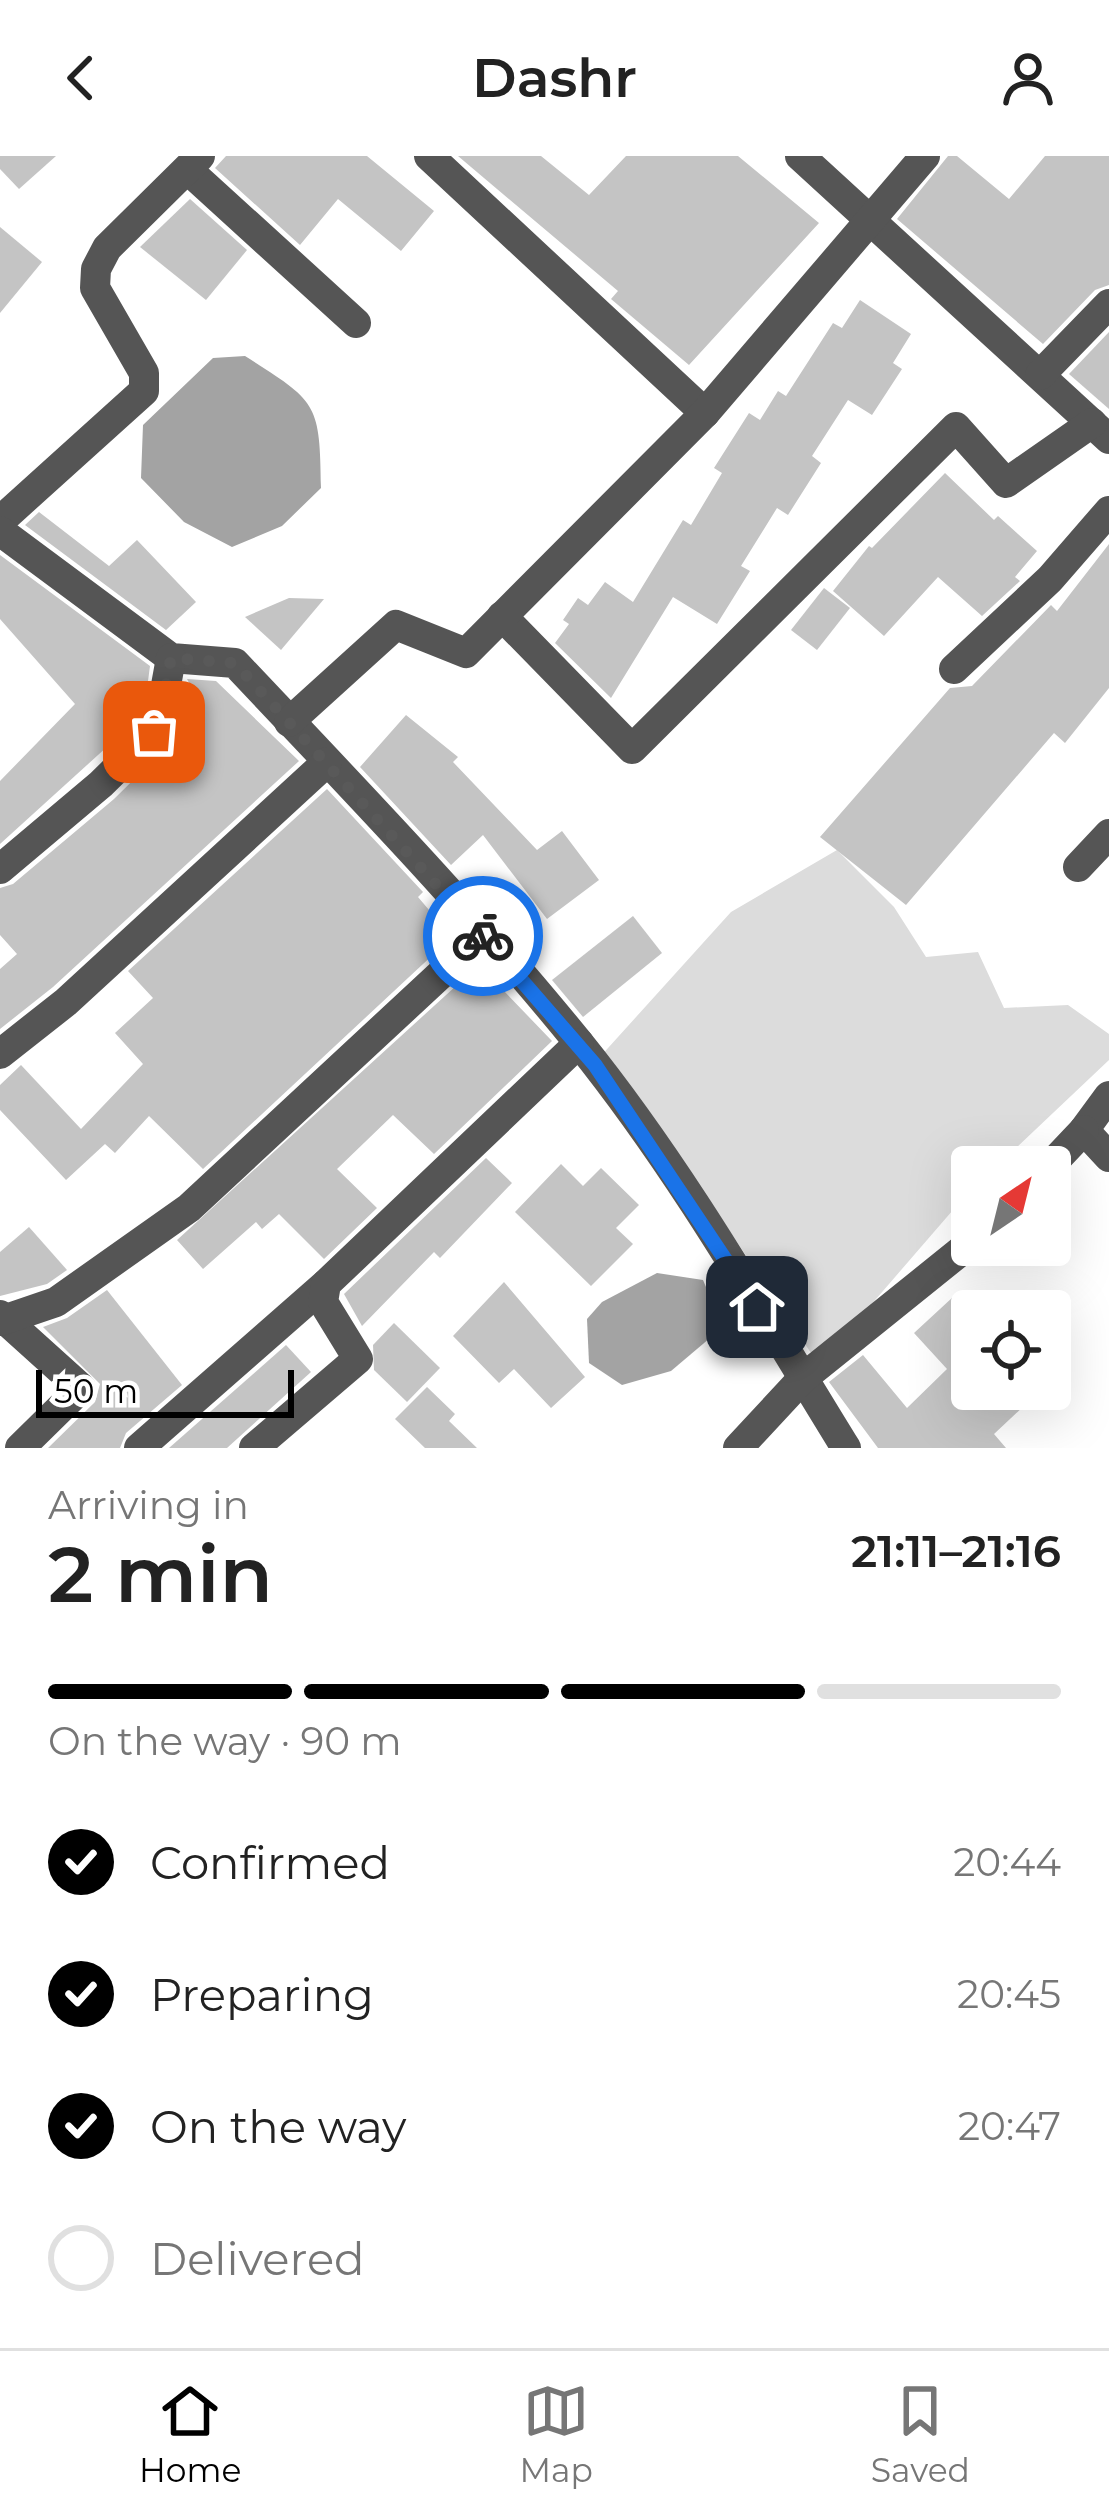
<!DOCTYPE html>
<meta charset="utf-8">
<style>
:root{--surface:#fff;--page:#f6f6f6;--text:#222;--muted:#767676;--line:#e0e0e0;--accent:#000}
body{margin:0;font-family:Montserrat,sans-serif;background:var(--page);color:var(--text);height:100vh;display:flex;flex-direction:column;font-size:45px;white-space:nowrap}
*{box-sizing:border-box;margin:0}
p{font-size:39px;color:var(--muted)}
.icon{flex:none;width:66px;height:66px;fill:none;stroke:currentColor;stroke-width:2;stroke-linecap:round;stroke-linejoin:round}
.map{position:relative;height:1292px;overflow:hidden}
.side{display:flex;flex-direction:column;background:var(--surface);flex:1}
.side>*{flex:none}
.needle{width:78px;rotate:35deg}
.controls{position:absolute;left:951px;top:990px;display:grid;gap:24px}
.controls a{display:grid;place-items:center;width:120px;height:120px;border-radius:12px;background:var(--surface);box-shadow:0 12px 48px #0002;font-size:60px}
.scale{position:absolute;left:36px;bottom:30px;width:258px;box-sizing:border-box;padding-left:12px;border:6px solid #000;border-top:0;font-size:33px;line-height:42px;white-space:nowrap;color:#000;-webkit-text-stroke:9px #fff;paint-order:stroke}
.pin{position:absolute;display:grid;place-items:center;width:102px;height:102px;color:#fff;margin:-51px;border-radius:24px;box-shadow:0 6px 18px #0006}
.courier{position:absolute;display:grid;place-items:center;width:120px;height:120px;margin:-60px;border:9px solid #1a73e8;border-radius:50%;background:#fff;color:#222;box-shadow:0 3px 15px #0007}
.summary em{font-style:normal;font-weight:600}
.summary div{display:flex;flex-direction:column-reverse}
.summary{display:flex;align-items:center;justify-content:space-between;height:204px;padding:0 48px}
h1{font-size:78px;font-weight:600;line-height:90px}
.bar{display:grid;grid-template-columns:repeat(4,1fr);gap:18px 12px;align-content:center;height:144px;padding:0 48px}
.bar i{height:15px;border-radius:9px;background:var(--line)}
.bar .current{background:var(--accent)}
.bar p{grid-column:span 4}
ol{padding:0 48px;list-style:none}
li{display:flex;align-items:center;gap:36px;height:132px}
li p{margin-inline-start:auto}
li .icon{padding:12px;border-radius:50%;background:var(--accent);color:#fff;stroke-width:4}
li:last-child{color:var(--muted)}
li i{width:66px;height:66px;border:6px solid var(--line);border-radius:50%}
header{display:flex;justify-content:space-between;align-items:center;height:156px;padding:0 48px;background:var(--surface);font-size:54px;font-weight:600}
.dock{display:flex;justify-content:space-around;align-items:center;height:168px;border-top:3px solid var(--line);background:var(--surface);font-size:33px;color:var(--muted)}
.dock a{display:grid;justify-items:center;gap:6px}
.dock .current{color:var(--accent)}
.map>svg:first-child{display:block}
.green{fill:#dcdcdc}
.water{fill:#a3a3a3}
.building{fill:#c4c4c4}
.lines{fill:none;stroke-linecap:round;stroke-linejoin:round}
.minor{stroke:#555;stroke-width:30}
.done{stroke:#595959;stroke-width:12;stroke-dasharray:0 21.6}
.route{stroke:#1a73e8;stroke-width:15}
</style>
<header><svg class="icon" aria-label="back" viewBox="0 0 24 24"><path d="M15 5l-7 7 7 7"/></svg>Dashr<svg class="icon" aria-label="person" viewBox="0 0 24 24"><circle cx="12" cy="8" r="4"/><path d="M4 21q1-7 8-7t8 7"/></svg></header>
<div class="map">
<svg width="1109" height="1292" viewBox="0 0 1109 1292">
<rect width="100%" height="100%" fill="#fff"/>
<path class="green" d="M837 694 894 751 926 801 978 796 1004 852 1068 849 1109 878V904L996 1011H972V1032L819 1209 711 1047 599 902 731 756Z"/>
<g class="water">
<path d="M245 200C317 246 320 246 321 332L282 370 232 391 184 366 141 322 143 269 213 202Z"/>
<path d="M657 1117 703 1124 723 1171 671 1215 622 1229 589 1207 587 1163 602 1146Z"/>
</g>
<g class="building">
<path d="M0 0H56L19 33 0 13Z"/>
<path d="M226 0H367L434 55 401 95 338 43 300 89 215 12Z"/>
<path d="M458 0H541L589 39 626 0H738L819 67 689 209 611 143 618 135Z"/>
<path d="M948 0H957L1009 43 1045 0H1109V129L1095 134 1043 188 897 63Z"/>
<path d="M190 43 247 94 206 144 140 91Z"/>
<path d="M0 71 42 106 0 157Z"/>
<path d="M860 144 911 178 893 207 902 213 872 259 848 244 812 300 821 307 788 359 777 352 741 410 750 415 717 468 673 441 611 542 555 487 569 468 563 464 578 442 588 449 605 426 633 446 683 364 691 369 722 317 714 312 749 257 760 264 778 235 786 240 833 167 842 172Z"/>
<path d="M1109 176V253L1069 218Z"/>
<path d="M945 317 994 364 998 360 1037 395 1015 421 1020 425 982 460 938 421 884 480 833 435 869 390 872 392Z"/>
<path d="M39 356 109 410 137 384 196 446 166 474 25 369Z"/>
<path d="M1109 388V532L1065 587 1054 577 906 749 820 681 950 532 972 530 1051 449 1057 455Z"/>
<path d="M0 399 150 510 146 540 152 550 0 688V625L75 548 0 463Z"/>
<path d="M824 432 850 452 817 494 791 474Z"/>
<path d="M289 442 324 443 281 494 245 461Z"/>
<path d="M187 523 216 525 299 605 53 831 0 873V813L17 798 0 779V732L13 728 114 643 194 564 199 546Z"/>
<path d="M406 559 458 601 453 606 537 694 562 675 599 724 547 763 483 679 451 709 360 611Z"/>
<path d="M327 633 423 736 418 741 452 781 203 1013 149 960 115 997 105 988 66 1024 0 954V929L21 909 81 973 143 908 115 877 153 842 128 815Z"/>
<path d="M633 760 662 797 583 861 552 824Z"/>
<path d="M479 809 552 885 434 998 393 959 337 1013 377 1052 324 1103 279 1058 262 1073 256 1066 203 1113 177 1084Z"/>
<path d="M486 1002 512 1027 440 1102 434 1096 362 1170 344 1138Z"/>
<path d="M561 1008 583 1030 601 1012 639 1049 616 1072 633 1088 591 1130 515 1056Z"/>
<path d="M29 1071 67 1114 47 1128 0 1140V1096Z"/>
<path d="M504 1126 585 1221 551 1252 514 1213 499 1227 453 1180Z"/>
<path d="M107 1134 182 1229 126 1277 120 1292H48L95 1246 100 1228 43 1171 67 1162Z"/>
<path d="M953 1141 972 1162V1233H1042L994 1278 1006 1292H878L829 1226 863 1199 907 1252 947 1213 914 1177Z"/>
<path d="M394 1167 440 1212 407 1246 374 1214 373 1189Z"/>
<path d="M286 1189 311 1216 227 1292H169Z"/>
<path d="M427 1231 455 1258 449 1265 477 1292H425L395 1263Z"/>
</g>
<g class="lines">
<g class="minor">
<path d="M429 0 705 257"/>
<path d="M800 0 1109 283"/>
<path d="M188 14 356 167"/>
<path d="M1040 219 1109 148"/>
<path d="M0 365 144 235V217L95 132 96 113 107 92 200 0"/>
<path d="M0 375 171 502 235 507C352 631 472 755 579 887 680 1012 762 1156 846 1292"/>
<path d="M502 460 632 593 956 271 1006 327 1092 267"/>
<path d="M954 513 1050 423 1109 355"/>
<path d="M289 566 396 469 466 497 705 257 925 0"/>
<path d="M1078 711 1109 678"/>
<path d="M0 713 101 628 180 550 165 535 171 502"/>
<path d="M0 898 66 846 327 606"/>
<path d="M1109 940 1084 974 1109 1001"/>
<path d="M1049 1011 1084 974"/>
<path d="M0 1159 81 1232 20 1292"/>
<path d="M0 1165 56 1146 189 1052 483 779"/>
<path d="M139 1292 326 1128"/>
<path d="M254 1292 358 1203 323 1146 326 1128 579 887"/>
<path d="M738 1292 803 1222 972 1086"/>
</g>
</g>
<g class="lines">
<path class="done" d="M154 576 180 550 165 535 171 502 235 507 483 780"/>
<path class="route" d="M483 780 595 909 757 1151"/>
</g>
</svg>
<div class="controls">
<a><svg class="needle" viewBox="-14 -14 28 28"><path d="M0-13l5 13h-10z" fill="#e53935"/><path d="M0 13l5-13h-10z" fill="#767676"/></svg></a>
<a><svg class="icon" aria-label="locate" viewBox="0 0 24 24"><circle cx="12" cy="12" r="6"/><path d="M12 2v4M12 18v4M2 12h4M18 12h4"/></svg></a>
</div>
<div class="scale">50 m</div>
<div class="pin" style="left:154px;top:576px;background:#ea580c"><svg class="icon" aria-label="bag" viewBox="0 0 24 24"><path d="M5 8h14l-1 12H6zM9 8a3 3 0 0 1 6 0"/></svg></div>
<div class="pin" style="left:757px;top:1151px;background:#1f2937"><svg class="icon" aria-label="home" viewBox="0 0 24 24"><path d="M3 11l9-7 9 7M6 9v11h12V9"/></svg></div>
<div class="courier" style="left:483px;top:780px"><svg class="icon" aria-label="bike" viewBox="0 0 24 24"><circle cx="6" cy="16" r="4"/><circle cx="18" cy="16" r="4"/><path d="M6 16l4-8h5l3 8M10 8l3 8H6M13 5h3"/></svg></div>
</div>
<section class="side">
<div class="summary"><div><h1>2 min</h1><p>Arriving in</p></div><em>21:11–21:16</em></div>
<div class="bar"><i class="current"></i><i class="current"></i><i class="current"></i><i></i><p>On the way · 90 m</p></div>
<ol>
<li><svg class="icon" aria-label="check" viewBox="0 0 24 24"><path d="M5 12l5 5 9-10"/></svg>Confirmed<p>20:44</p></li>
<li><svg class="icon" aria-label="check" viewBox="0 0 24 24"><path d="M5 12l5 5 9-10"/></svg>Preparing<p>20:45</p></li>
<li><svg class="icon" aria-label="check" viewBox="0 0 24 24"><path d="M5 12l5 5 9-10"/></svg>On the way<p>20:47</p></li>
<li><i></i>Delivered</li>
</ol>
</section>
<nav class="dock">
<a class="current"><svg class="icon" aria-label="home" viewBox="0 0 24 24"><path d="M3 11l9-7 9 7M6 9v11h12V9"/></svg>Home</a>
<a><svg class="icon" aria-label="map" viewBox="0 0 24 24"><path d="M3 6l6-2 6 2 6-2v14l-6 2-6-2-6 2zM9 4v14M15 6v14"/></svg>Map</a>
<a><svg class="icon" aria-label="saved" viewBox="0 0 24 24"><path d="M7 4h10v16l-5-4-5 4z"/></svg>Saved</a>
</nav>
